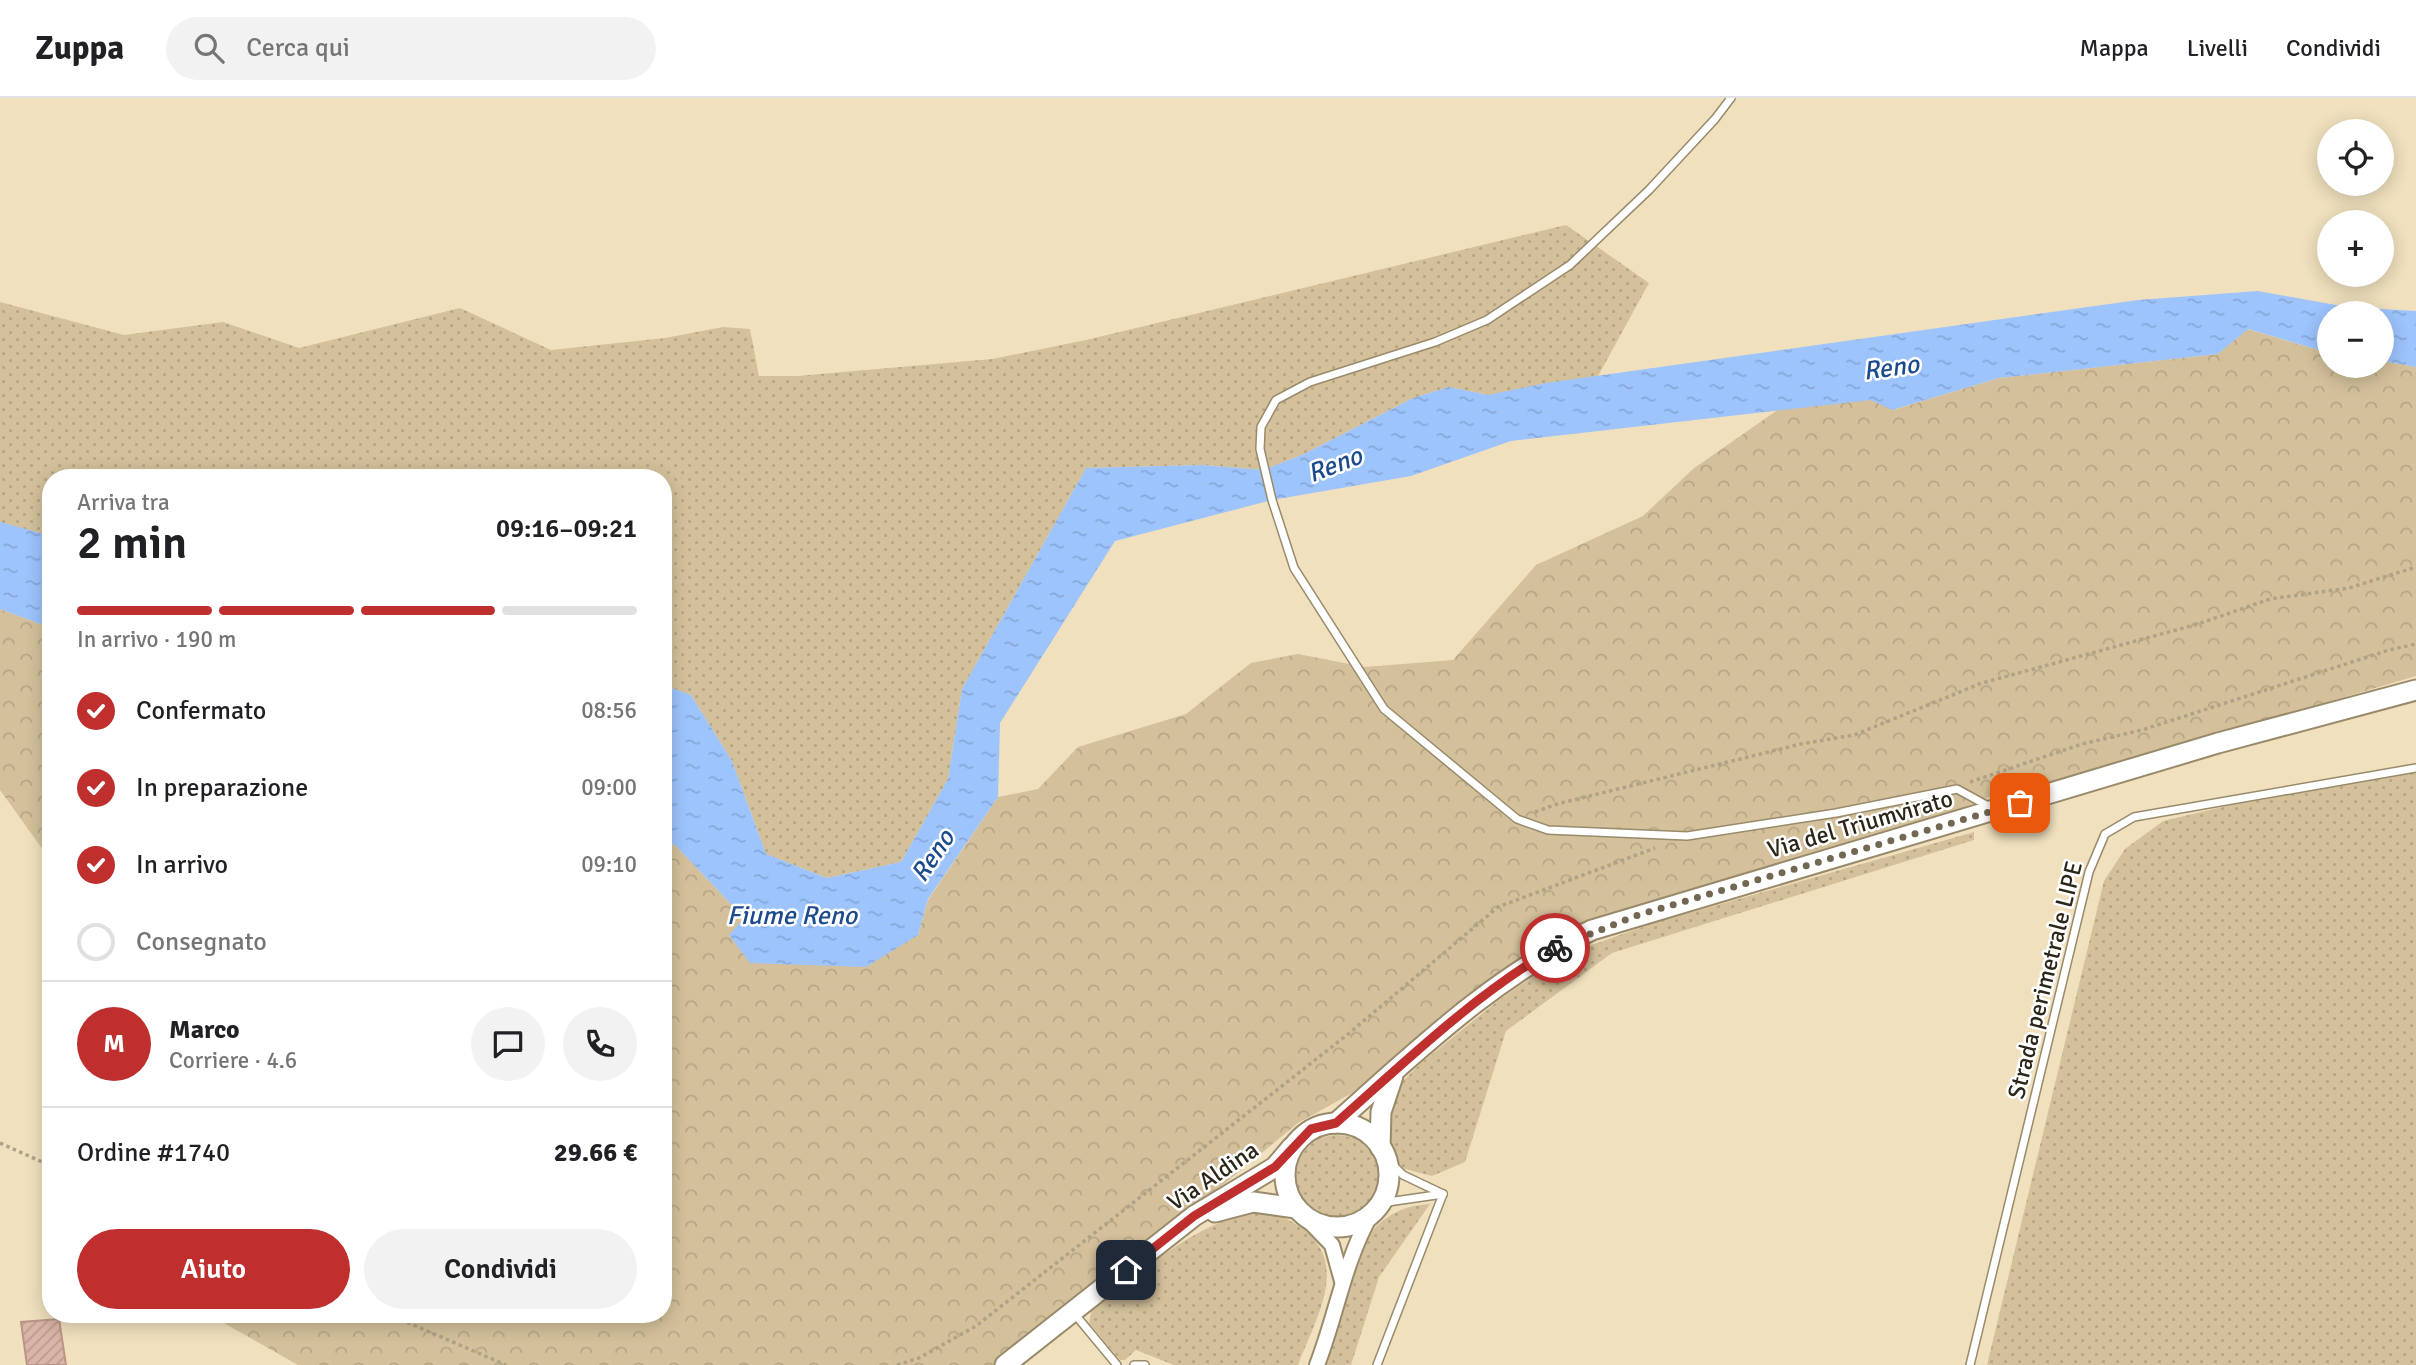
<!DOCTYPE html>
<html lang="it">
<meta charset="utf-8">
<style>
:root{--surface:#fff;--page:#f2f2f2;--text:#202124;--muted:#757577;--line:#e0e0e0;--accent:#be2f2e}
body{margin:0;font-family:Signika,sans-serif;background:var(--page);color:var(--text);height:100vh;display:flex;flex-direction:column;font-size:26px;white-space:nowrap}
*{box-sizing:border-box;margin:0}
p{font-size:23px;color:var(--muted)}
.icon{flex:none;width:38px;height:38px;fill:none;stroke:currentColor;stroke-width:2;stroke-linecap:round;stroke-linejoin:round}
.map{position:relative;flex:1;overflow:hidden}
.side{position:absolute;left:42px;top:371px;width:630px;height:854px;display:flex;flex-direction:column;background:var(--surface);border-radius:28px;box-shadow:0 4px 18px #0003}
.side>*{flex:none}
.fabs{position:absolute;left:2317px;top:21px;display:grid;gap:14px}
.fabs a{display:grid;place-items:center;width:77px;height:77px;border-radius:50%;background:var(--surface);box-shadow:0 4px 18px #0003;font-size:35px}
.pin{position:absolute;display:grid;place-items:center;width:60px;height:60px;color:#fff;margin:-30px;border-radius:14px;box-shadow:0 4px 10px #0006}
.courier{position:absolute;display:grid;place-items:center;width:70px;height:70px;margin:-35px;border:5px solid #be2f2e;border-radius:50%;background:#fff;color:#222;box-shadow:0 2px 9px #0007}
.headline em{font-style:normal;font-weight:600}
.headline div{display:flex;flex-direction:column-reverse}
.headline{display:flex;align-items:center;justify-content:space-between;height:119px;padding:0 35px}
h1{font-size:46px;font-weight:600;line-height:52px}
.bar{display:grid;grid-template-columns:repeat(4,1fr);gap:10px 7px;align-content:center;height:84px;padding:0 35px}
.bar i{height:9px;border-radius:5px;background:var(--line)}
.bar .current{background:var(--accent)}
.bar p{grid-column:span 4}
.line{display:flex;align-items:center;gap:18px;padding:0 35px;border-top:2px solid var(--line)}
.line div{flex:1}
.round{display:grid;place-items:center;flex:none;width:74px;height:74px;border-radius:37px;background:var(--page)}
ol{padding:0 35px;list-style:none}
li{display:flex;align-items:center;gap:21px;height:77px}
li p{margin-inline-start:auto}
li .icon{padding:7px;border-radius:50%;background:var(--accent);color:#fff;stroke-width:4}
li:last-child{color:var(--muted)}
li i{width:38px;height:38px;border:4px solid var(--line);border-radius:50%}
.button{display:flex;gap:14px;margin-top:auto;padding:14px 35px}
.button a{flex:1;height:80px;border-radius:42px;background:var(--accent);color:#fff;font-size:28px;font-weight:600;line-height:80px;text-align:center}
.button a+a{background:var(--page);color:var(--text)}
header{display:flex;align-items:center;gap:42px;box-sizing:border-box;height:98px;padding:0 35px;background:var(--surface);border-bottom:2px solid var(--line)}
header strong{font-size:33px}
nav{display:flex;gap:38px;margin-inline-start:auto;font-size:24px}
.search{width:490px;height:63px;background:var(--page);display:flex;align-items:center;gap:18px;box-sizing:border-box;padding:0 24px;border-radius:38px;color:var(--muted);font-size:26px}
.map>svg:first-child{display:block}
.green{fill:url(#green-dots)}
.forest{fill:url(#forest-crowns)}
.water{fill:url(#water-ripples)}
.building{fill:url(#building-hatch);stroke:#b99587;stroke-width:2}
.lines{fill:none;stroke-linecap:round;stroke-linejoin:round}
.service-casing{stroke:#998a6b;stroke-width:10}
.minor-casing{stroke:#998a6b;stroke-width:18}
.tertiary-casing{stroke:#998a6b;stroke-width:23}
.path{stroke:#afa287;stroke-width:3.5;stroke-dasharray:3.5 3.5;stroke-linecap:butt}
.service{stroke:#fff;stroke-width:7}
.minor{stroke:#fff;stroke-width:14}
.tertiary{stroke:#fff;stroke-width:19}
.done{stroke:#716753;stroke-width:7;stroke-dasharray:0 12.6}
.route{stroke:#be2f2e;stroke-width:9}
.labels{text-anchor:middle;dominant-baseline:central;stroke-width:5;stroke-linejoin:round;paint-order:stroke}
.street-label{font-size:24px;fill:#2c2619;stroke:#fff}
.water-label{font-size:26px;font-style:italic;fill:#1c4b8d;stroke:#fff}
</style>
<header>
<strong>Zuppa</strong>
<div class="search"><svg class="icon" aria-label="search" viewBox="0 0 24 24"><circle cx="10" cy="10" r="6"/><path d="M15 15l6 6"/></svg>Cerca qui</div>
<nav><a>Mappa</a><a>Livelli</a><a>Condividi</a></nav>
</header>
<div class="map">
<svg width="2416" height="1267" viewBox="0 0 2416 1267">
<defs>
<pattern id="green-dots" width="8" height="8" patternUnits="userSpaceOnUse" patternTransform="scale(1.75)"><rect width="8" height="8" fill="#d4c19b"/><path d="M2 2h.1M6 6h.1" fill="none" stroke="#b6a685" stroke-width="1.8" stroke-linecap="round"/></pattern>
<pattern id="forest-crowns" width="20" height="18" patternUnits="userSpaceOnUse" patternTransform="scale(1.75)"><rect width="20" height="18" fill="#d4c19b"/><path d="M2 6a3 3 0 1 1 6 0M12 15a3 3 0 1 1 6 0" fill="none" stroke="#b6a685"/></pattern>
<pattern id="water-ripples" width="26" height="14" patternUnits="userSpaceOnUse" patternTransform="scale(1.75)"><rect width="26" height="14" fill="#9dc4fd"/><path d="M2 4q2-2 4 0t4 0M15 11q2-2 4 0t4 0" fill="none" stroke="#87a8d8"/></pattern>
<pattern id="building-hatch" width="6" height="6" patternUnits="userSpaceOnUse" patternTransform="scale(1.75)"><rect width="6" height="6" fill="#dab4a7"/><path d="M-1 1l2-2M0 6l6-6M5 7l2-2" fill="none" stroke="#bb9b8f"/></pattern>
</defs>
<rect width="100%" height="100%" fill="#f0e0be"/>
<g class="green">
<path d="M1566 127 1649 185 1598 278 1488 297 1449 289 1413 300 1304 356 1264 372 1202 367 1086 370 962 591 948 681 901 764 827 780 766 756 732 663 691 597 663 587V380H51V440L0 427V204L124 237 223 224 299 250 460 210 551 252 665 240 723 229 750 231 759 278H797L992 261 1086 242Z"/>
<path d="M2416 674V1267H1987L2104 783 2125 751 2163 723 2256 701Z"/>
<path d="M1974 734V742L1612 855 1506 933 1465 1064 1432 1078 1401 1070 1386 1037 1399 987 1421 965 1499 902 1566 856 1654 825Z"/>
<circle cx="1337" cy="1078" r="41"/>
<path d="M1430 1106 1379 1179 1351 1267H1325L1362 1143C1384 1119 1398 1108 1430 1106Z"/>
<path d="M1257 1112C1275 1114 1287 1120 1302 1130 1351 1166 1315 1222 1298 1267H1174L1136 1252 1125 1262H1120L1089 1225 1092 1211C1142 1173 1194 1126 1257 1112Z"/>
</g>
<g class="forest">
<path d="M2247 231 2329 255V268H2382V263L2416 269V578L2106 670 1996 696 1948 716 1626 811 1540 845 1352 995 1298 1025 1116 1175 1014 1267H298L208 1216H663V739L677 749 744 820 918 837 928 802 998 699 1038 691 1078 649 1186 616 1251 565 1298 556 1365 569 1453 562 1536 467 1643 418 1693 371 1779 311 1871 301 1893 312 1999 280 2218 256Z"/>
<path d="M0 511 51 530V763L0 692Z"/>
<path d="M51 992V1125L42 1083Z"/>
</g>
<g class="water">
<path d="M2258 193 2347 209 2416 213V269L2382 263V215H2329V255L2248 231 2218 256 1999 280 1892 312 1871 302 1511 343 1411 378 1272 402 1115 443 1000 625 998 699 928 801 918 837 866 869 750 865 729 837 744 820 677 749 663 739V587L691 597 732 663 766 756 827 780 901 764 948 681 962 591 1086 370 1202 367 1264 372 1304 356 1413 300 1449 289 1488 297 1546 285 2138 202Z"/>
<path d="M0 424 51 438V530L0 511Z"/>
</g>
<path class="building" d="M59 1221 66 1267H27L21 1224Z"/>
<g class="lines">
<defs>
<g id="service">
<path d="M1731 0 1715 21 1649 92 1570 167 1487 222 1435 244 1310 284 1276 302 1261 329 1260 351 1272 402 1294 470 1384 611 1517 721 1548 732 1687 738 1836 715 1957 691 1988 708"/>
<path d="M1386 1060 1403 1077 1443 1096"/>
<path d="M1381 1105 1443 1096"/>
<path d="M1073 1214 1117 1267"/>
<path d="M1134 1267H1145"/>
<path d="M1377 1267 1443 1096"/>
<path d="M1970 1267 2089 774 2105 736 2134 719 2416 670"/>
</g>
<g id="minor">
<path d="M1306 1120 1332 1147 1342 1183"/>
<path d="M1317 1267C1336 1218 1344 1165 1370 1118"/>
</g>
<g id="tertiary">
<circle cx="1337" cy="1077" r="52"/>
<path d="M1336 1025C1417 953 1494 878 1592 832L2218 645 2416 592"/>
<path d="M1380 1049 1381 1014 1393 978"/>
<path d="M1215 1114 1253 1104 1296 1110"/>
<path d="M1005 1267 1194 1118 1275 1069 1292 1049"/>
</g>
</defs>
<use href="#service" class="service-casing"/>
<use href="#minor" class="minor-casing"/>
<use href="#tertiary" class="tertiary-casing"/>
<g class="path">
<path d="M1970 684 2082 646 2142 632 2389 552 2416 546"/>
<path d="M1535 714 1557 706 1801 646 1854 637 1982 585 2198 526 2270 501 2349 490 2416 469"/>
<path d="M0 1045 51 1068"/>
<path d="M388 1216 506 1267"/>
<path d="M897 1267 919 1260 976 1228 1347 937 1498 809 1655 750"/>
</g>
<use href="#service" class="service"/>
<use href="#minor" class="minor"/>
<use href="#tertiary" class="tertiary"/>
</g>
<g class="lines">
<path class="done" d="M1555 850 1638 817 2020 705"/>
<path class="route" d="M1126 1172 1194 1118 1275 1069 1311 1031 1336 1025C1406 963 1474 897 1555 850"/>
</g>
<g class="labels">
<g class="street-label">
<text transform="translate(1860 726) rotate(-16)">Via del Triumvirato</text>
<text transform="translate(2045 882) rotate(-76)">Strada perimetrale LIPE</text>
<text transform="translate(1213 1078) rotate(-34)">Via Aldina</text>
</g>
<g class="water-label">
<text transform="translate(1891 270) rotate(-8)">Reno</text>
<text transform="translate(1335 367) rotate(-21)">Reno</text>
<text transform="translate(933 758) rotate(-56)">Reno</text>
<text x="792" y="818">Fiume Reno</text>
</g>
</g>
</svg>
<div class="fabs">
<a><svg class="icon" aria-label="locate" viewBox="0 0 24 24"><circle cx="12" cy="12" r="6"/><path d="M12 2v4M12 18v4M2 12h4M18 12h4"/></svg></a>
<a>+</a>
<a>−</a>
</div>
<div class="pin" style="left:2020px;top:705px;background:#ea580c"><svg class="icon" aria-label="bag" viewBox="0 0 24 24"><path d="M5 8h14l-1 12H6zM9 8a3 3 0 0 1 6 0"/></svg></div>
<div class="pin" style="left:1126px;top:1172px;background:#1f2937"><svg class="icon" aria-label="home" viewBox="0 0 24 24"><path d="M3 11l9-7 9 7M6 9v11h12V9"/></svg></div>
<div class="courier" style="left:1555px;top:850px"><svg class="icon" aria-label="bike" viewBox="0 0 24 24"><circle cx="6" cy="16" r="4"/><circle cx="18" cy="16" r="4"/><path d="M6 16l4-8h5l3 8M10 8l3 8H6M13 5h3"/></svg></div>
<section class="side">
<div class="headline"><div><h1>2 min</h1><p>Arriva tra</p></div><em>09:16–09:21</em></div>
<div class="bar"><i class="current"></i><i class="current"></i><i class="current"></i><i></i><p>In arrivo · 190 m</p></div>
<ol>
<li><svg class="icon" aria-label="check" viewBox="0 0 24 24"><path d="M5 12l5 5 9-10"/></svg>Confermato<p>08:56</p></li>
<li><svg class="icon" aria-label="check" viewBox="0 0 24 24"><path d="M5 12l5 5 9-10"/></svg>In preparazione<p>09:00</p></li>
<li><svg class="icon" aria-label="check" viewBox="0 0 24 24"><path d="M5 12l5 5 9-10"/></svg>In arrivo<p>09:10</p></li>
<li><i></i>Consegnato</li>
</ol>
<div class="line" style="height:126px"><b class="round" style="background:var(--accent);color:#fff">M</b><div><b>Marco</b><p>Corriere · 4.6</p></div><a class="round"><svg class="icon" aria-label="chat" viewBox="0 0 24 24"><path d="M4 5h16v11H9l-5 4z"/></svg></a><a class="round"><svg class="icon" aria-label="phone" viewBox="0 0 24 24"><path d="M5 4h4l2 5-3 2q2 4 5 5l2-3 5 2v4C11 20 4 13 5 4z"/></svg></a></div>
<div class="line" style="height:91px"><div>Ordine #1740</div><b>29.66 €</b></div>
<div class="button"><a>Aiuto</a><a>Condividi</a></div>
</section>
</div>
